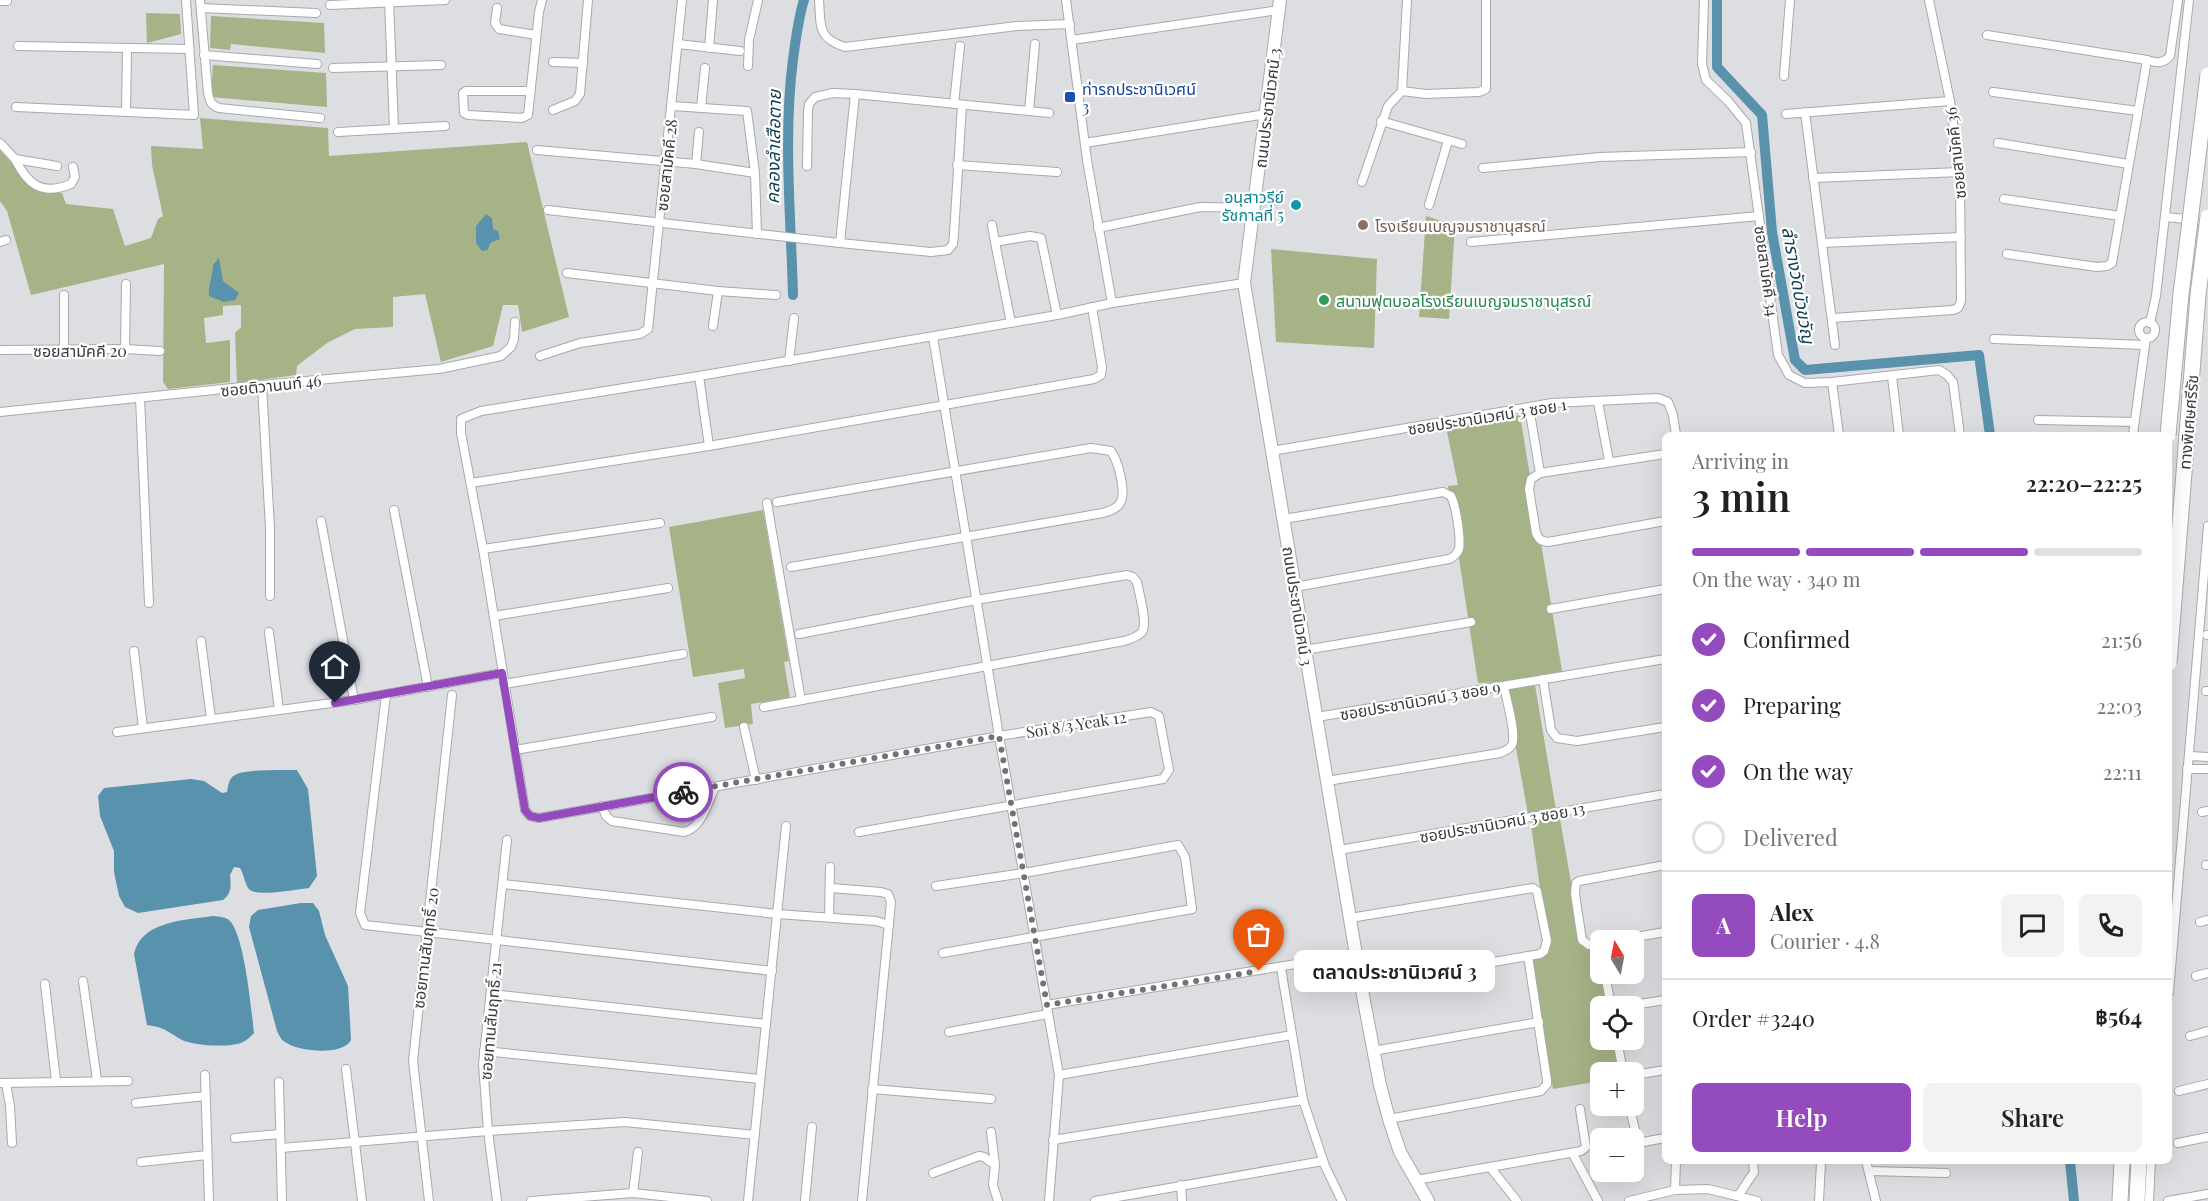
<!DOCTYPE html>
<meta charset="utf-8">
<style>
:root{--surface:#fff;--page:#f2f2f2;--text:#202124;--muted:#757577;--line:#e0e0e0;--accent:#944bbe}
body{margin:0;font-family:"Playfair Display","Noto Sans Thai",serif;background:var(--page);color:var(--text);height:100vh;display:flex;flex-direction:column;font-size:22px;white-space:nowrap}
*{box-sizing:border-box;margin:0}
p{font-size:20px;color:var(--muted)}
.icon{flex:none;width:33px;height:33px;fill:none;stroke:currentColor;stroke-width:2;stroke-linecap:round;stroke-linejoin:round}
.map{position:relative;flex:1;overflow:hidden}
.side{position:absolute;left:1662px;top:432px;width:510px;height:732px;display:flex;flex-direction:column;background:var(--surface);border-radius:9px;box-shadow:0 6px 24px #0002}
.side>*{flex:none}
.needle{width:39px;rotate:350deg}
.buttons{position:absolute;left:1590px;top:930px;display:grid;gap:12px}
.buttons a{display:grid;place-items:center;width:54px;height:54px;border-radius:9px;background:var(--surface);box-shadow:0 6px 24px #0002;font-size:30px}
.pin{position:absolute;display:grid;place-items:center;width:51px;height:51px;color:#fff;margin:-62px -26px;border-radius:50% 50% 50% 0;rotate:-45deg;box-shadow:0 0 6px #0007}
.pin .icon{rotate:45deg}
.courier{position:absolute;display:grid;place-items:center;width:60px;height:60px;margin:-30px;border:4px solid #944bbe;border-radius:50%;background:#fff;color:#222;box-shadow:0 2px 8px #0007}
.bubble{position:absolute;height:42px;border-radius:9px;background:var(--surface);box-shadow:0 6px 24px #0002;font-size:20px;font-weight:600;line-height:42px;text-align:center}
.summary em{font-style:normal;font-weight:600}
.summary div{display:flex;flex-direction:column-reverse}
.summary{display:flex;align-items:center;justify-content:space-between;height:102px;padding:0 30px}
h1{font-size:39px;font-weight:600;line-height:45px}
.bar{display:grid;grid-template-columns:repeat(4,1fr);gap:9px 6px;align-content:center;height:72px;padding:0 30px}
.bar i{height:8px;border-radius:4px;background:var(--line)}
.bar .selected{background:var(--accent)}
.bar p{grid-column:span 4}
.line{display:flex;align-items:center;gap:15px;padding:0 30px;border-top:2px solid var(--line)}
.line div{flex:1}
.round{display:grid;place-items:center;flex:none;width:63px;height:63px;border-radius:9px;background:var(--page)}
ol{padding:0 30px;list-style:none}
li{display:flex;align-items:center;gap:18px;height:66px}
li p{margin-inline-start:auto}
li .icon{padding:6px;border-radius:50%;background:var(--accent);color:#fff;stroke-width:4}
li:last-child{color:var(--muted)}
li i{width:33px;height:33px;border:3px solid var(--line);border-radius:50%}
.cta{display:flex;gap:12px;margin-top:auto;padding:12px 30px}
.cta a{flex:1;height:69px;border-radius:9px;background:var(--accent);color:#fff;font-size:24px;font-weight:600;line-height:69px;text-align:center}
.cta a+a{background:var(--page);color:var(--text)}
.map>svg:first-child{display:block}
.green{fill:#a6b386}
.water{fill:#5992ad}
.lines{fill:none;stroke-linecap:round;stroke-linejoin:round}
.canal{stroke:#5992ad;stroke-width:10}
.street-casing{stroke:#a8a9ad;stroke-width:10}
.secondary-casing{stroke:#a8a9ad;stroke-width:14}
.highway-casing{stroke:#a8a9ad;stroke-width:17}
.street{stroke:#fff;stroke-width:8}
.secondary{stroke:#fff;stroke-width:12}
.highway{stroke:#fff;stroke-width:15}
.highway-bridge-casing{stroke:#a8a9ad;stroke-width:17;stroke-linecap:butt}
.highway-bridge{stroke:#fff;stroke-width:15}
.done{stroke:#737376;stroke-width:6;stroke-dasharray:0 10.8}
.route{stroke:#944bbe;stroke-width:8}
.transit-dot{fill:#1a4fb4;stroke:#fff;stroke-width:2}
.culture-dot{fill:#0f9aa8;stroke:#fff;stroke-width:2}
.education-dot{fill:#8d6e63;stroke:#fff;stroke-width:2}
.leisure-dot{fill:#2e9e5b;stroke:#fff;stroke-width:2}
.labels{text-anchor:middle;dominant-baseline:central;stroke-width:4.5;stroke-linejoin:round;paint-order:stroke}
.transit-label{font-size:16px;fill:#164399;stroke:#fff;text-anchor:start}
.street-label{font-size:16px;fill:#3a3a3c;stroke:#fff}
.culture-label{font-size:16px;fill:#0d838f;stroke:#fff;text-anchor:end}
.education-label{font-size:16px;fill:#785e54;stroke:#fff;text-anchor:start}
.leisure-label{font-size:16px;fill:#27864d;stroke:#fff;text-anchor:start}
.water-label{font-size:18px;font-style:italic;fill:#0f4155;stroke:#fff}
</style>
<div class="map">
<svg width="2208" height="1201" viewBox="0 0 2208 1201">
<rect width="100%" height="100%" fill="#dddee2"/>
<g class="green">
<path d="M146 13 180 14 181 34 147 43Z"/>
<path d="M211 16 324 23 325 53 231 44 230 50 210 48Z"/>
<path d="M213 65 326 73 327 107 211 97Z"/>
<path d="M200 118 328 128 329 156 527 142 569 317 522 332 518 305H503L493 346 441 362 425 294 393 297V327L355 329 327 343 297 366 296 375 237 383 235 333 241 327V305L223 306V315L204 318 206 343 230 340V382L168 389 163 382 164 264 31 295 7 211 0 201V150L33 188 62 193 66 204 113 209 125 246 151 238 158 219 163 216 152 165 151 146 203 149Z"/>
<path d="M1426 216 1455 225 1449 319 1419 317Z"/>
<path d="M1271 249 1377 259 1374 348 1276 342Z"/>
<path d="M1520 415 1562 671 1534 679 1556 810 1528 814 1504 682 1478 683 1448 486 1458 485 1446 427Z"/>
<path d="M763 510 789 661 784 662 790 698 751 704 753 724 725 728 718 683 745 678 744 669 693 677 669 527Z"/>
<path d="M1559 813 1582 946 1600 943V974H1606L1611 1006H1600V1040H1617L1623 1072H1600V1081L1553 1089 1530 955 1549 951 1530 818Z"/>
</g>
<g class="water">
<path d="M486 214 492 218 493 229 498 231 500 239 490 243 488 250 482 251 476 243V226Z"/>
<path d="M219 258 223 281 239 293 235 300 224 302 209 296C208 285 213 276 213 265Z"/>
<path d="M297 770 308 789 317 876 309 888C298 889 259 897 250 890 245 886 244 874 240 868L234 867 230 875C231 885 232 893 223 900L138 913 125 907 119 896 114 872V851L100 816 98 796 104 788 191 779 204 781 222 793 227 792C228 786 229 778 235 775 244 769 284 770 297 770Z"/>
<path d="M301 903H313L319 911 325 935 348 986 351 1040C343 1056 298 1052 285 1042 281 1040 279 1035 277 1031L249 927 251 916 258 910Z"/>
<path d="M213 916C219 917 226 916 231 922 245 941 251 1008 254 1033 251 1036 247 1040 243 1042 231 1048 194 1046 182 1040 168 1032 164 1027 147 1025L134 954C141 921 185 920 213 916Z"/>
</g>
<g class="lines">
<g class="canal">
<path d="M1717 0V67L1762 115 1772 232 1795 360 1805 370 1979 355 1990 435"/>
<path d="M793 295C791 217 783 138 793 59 796 39 798 19 804 0"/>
<path d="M2070 1161 2074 1201"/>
</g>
<defs>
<g id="street">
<path d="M200 0 208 93C210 102 211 105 219 108L320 118"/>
<path d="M389 0 394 129"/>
<path d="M819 0C821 26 817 38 845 47L1017 26 1070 24"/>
<path d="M1066 0 1087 160 1112 303"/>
<path d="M1704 0 1702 64 1706 80 1728 101 1746 123 1778 355 1789 375 1805 383 1832 382 1939 370 1947 375 1953 382 1960 435"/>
<path d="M0 1H7"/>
<path d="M330 5 445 0"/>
<path d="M201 8 316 13"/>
<path d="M497 8 495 23 499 29 536 35"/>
<path d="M1987 35 2147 60C2157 63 2163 64 2170 56L2178 0"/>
<path d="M1072 40 1279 10"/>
<path d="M678 44 740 51"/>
<path d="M18 46 189 49"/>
<path d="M709 48 713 0"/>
<path d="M204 55 317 64"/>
<path d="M553 62 583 63"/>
<path d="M748 66 749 40 758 0"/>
<path d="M333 68 441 65"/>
<path d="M1784 76 1790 0"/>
<path d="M530 91H466L463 93 464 113 468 115 522 118 528 115 539 12 542 0"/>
<path d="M1402 91 1426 94 1479 92 1486 89V0"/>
<path d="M1402 91 1407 0"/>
<path d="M1993 92 2138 111"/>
<path d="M954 104 960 46"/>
<path d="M672 106 747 111 755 173 757 234"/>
<path d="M16 107 194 115 186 0"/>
<path d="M701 108 705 68"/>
<path d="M553 110 575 101 580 94 588 0"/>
<path d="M1029 111 1035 44"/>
<path d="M126 112 127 48"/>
<path d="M1805 112 1835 345"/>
<path d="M1786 114 1950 101"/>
<path d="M1381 121 1462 144"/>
<path d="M338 132 445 126"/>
<path d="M0 143 15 159 57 166"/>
<path d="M1085 143 1266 114"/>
<path d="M1998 143 2129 164"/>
<path d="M537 150 696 164 755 173"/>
<path d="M15 159C28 185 42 196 71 184L75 177 73 167"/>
<path d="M696 164 699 132"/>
<path d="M957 165 1057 172"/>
<path d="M807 166 808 111 809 104 815 97 833 93 855 94 1049 113"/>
<path d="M1483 168 1600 157 1751 152"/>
<path d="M1813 178 1960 172"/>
<path d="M1362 182 1388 106 1402 91"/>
<path d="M2004 199 2120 216"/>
<path d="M1429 205 1448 141"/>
<path d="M548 210 840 243 931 252 948 250 953 244 954 234 962 105"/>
<path d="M2165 217 2208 221"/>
<path d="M992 225 995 242"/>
<path d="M1098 228 1200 207 1254 208"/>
<path d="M0 242 6 240"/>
<path d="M1471 242 1759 216"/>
<path d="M840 243 855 94"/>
<path d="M1822 243 1961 237"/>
<path d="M2007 254 2097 267 2107 266 2112 263 2147 60"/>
<path d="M567 273 718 291 776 295"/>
<path d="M1832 318 1953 310 1958 308 1961 301 1960 172 1950 101 1929 0"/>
<circle cx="2147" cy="330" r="8"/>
<path d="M1011 323 995 242 1030 236 1041 238 1057 315"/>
<path d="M2150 323 2156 296 2189 0"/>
<path d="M713 326 718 291"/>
<path d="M933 337 999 736 1059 1075 1049 1201"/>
<path d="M1994 339 2145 345"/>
<path d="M125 349 126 284"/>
<path d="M0 350 125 349 160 351"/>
<path d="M64 351V295"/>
<path d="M540 356 580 343 640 334 648 329 682 0"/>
<path d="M789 361 794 318"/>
<path d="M699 376 709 446"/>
<path d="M1892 377 1899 435"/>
<path d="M1832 382 1839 435"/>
<path d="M262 385 270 528V596"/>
<path d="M140 398 149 603"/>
<path d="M1598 402 1609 461"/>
<path d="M1529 407 1540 473"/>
<path d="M0 412 262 385 439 369 501 356 511 347 514 339 515 322"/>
<path d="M2038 420 2134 422"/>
<path d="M2133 435 2146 338"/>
<path d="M1272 451 1552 403 1658 398 1668 402 1673 415 1676 435"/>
<path d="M1665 454 1540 473 1531 479 1529 489 1536 533C1539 540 1541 541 1548 542L1665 521"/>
<path d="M471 483 709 446 1094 379 1101 375 1102 367 1092 307"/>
<path d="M777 502 1091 448 1111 451C1118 461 1127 493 1120 503 1117 509 1109 511 1103 513L791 567"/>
<path d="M767 503 801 700"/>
<path d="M394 510 428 687"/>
<path d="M1284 519 1443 492 1451 496C1456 506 1461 537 1459 549 1457 554 1454 557 1449 559L1295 587"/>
<path d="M321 521 354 700"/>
<path d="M483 549 660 523"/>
<path d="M1551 609 1665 589"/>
<path d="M494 616 668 588"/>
<path d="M269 632 279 710"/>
<path d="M2207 635H2208"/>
<path d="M201 641 211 719"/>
<path d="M1305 650 1471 622"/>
<path d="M134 651 143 728"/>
<path d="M1543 679 1551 730 1557 738 1577 741 1665 727"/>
<path d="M504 684 683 654"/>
<path d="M2206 691H2208"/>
<path d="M386 695 360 913 365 925 772 971"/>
<path d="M764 707 1124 641C1130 639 1138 637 1142 632 1148 623 1139 593 1137 582L1133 577 1127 575 976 600 799 634"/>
<path d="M1317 717 1665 659"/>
<path d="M744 727 756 780"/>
<path d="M117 732 354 700 502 673"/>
<path d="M515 750 712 717"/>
<path d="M2189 756 2208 757"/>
<path d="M2187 769H2208"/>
<path d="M1327 781 1500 753C1504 751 1509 750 1512 745 1517 734 1506 699 1504 686"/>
<path d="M602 806 606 816 612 821 684 832C702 828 708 802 715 787"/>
<path d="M2202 812 2208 811"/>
<path d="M859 832 1163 779 1169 770 1159 716 1151 712 999 736 539 818 530 816 525 810 483 549 461 433V419L481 411 699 376 1057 315 1112 303 1244 283"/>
<path d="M1339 850 1665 794"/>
<path d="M2206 865H2208"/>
<path d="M503 884 777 914 876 921 889 925"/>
<path d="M936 886 1024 873 1178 845 1185 857 1192 909 943 953"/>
<path d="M831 888 881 892 888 894 891 902 862 1201"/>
<path d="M829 917 830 867"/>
<path d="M1350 918 1533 888 1537 891 1547 941 1544 951 1540 954 1361 985"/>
<path d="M2200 922 2208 920"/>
<path d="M1618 940 1665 932"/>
<path d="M1600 944 1589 945 1582 940 1575 894 1576 883 1579 881 1665 865"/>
<path d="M1281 968 1303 1100 1325 1166 1342 1201"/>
<path d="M1605 974 1611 1006"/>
<path d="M2196 976 2208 973"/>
<path d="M83 981 97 1080"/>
<path d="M45 984 56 1081"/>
<path d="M2169 992 2208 526"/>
<path d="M491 994 766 1024"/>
<path d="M1047 1005 1356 954"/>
<path d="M1627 1006 1665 1000"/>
<path d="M949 1032 1048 1014"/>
<path d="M2190 1036 2208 1031"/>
<path d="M1617 1040 1623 1072"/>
<path d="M484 1051 760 1079"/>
<path d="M1373 1051 1539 1022"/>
<path d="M346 1069 362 1201"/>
<path d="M205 1075 209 1201"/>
<path d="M1059 1075 1292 1035"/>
<path d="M1634 1075 1665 1070"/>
<path d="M279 1082 282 1201"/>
<path d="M0 1083 128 1081"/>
<path d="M6 1083 10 1106 12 1143"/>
<path d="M872 1089 991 1099"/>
<path d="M2179 1091 2208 1084"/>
<path d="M136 1103 206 1096"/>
<path d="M1629 1106 1637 1137 1643 1142 1665 1138"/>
<path d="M1389 1119 1541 1091 1547 1084V1080L1528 956"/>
<path d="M991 1132 995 1165 993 1185 998 1201"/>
<path d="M235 1138 280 1134"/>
<path d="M1053 1140 1303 1100"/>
<path d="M2178 1143 2208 1137"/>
<path d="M281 1148 488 1131 625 1122 755 1135"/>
<path d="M1573 1154 1598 1201"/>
<path d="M1866 1161 1876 1201"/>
<path d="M141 1162 207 1155"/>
<path d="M1490 1167 1517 1201"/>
<path d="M1869 1171 1946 1173"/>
<path d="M933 1173 979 1156 984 1157 995 1165"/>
<path d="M1416 1180 1581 1151 1586 1147 1580 1109"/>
<path d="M1181 1185 1182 1201"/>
<path d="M1675 1190 1676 1161"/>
<path d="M633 1193 638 1152"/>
<path d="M1738 1196 1754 1172 1753 1161"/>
<path d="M429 1201 413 1061 452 695"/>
<path d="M497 1201 488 1131 483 1064 507 840"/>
<path d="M531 1201 633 1193 707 1201"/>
<path d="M748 1201 786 826"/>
<path d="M805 1201 812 1127"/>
<path d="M1095 1201 1323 1161"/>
<path d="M1629 1201 1675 1190 1708 1189 1757 1201"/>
<path d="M1819 1201 1821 1162"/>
<path d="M2149 1201 2151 1161"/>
<path d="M2168 1201 2208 1194"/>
</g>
<path id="secondary" d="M1280 0 1244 283 1361 985 1380 1085 1389 1119 1400 1152 1428 1201"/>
<g id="highway">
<path d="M2120 1201 2122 1161"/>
<path d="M2137 1201 2139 1161"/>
</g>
</defs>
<use href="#street" class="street-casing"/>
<use href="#secondary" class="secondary-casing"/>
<use href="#highway" class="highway-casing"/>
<use href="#street" class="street"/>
<use href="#secondary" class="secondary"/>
<use href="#highway" class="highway"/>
<defs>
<g id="highway-bridge">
<path d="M2168 435 2181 294 2208 75"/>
<path d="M2169 663 2198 295 2208 217"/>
</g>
</defs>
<use href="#highway-bridge" class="highway-bridge-casing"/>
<use href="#highway-bridge" class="highway-bridge"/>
</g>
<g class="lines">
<path class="done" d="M683 792 999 736 1047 1005 1259 971"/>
<path class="route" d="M335 703 502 673 525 810 530 816 539 818 683 792"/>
</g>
<rect class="transit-dot" x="1064" y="91" width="12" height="12" rx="3"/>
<circle class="culture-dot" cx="1296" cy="205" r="6"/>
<circle class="education-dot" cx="1363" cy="225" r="6"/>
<circle class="leisure-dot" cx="1324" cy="300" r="6"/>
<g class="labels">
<g class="transit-label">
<text x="1082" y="88">ท่ารถประชานิเวศน์<tspan x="1082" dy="18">3</tspan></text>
</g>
<g class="street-label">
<text transform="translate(1267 108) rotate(-83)">ถนนประชานิเวศน์ 3</text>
<text transform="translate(1955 153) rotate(-96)">ซอยสามัคคี 36</text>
<text transform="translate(666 165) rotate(-84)">ซอยสามัคคี 28</text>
<text transform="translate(1767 271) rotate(82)">ซอยสามัคคี 34</text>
<text x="80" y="350">ซอยสามัคคี 20</text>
<text transform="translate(271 385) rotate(-6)">ซอยติวานนท์ 46</text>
<text transform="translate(1487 416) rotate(-9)">ซอยประชานิเวศน์ 3 ซอย 1</text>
<text transform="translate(2188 422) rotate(-85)">ทางพิเศษศรีรัช</text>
<text transform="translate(1298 606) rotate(81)">ถนนประชานิเวศน์ 3</text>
<text transform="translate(1420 700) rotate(-10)">ซอยประชานิเวศน์ 3 ซอย 9</text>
<text transform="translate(1076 724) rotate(-9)">Soi 8/3 Yeak 12</text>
<text transform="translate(1502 822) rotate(-10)">ซอยประชานิเวศน์ 3 ซอย 13</text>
<text transform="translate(425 948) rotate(-83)">ซอยทานสัมฤทธิ์ 20</text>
<text transform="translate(490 1021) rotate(-85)">ซอยทานสัมฤทธิ์ 21</text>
</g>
<g class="culture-label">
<text x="1284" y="196">อนุสาวรีย์<tspan x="1284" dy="18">รัชกาลที่ 5</tspan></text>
</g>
<g class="education-label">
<text x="1375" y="225">โรงเรียนเบญจมราชานุสรณ์</text>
</g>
<g class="leisure-label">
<text x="1336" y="300">สนามฟุตบอลโรงเรียนเบญจมราชานุสรณ์</text>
</g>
<g class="water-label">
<text transform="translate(773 147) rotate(-89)">คลองลำเสือตาย</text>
<text transform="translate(1799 285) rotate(80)">ลำรางวัดบัวขวัญ</text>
</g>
</g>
</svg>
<div class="buttons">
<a><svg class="needle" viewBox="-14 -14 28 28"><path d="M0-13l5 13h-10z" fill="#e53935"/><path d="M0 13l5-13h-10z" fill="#757577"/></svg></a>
<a><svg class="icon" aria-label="locate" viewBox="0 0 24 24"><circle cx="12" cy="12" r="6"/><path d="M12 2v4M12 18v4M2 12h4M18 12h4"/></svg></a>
<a>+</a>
<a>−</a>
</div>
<div class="pin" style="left:1259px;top:971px;background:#ea580c"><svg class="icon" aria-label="bag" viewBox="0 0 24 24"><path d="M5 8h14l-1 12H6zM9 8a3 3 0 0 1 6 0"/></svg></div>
<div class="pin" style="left:335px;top:703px;background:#1f2937"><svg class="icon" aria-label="home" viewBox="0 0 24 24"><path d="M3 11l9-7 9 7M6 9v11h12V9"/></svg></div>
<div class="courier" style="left:683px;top:792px"><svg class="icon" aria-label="bike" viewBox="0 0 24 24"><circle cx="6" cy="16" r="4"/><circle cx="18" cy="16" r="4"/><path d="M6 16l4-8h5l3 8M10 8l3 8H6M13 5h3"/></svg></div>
<div class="bubble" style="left:1294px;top:950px;width:201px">ตลาดประชานิเวศน์ 3</div>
<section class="side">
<div class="summary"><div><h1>3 min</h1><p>Arriving in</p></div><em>22:20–22:25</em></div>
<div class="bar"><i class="selected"></i><i class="selected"></i><i class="selected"></i><i></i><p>On the way · 340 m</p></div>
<ol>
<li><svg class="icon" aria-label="check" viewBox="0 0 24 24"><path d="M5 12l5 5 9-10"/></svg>Confirmed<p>21:56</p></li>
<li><svg class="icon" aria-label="check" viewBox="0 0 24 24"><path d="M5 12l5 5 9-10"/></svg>Preparing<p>22:03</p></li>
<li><svg class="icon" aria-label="check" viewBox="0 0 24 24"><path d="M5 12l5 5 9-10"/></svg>On the way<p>22:11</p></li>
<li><i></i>Delivered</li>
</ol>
<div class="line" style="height:108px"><b class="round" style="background:var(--accent);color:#fff">A</b><div><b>Alex</b><p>Courier · 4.8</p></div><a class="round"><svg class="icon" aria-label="chat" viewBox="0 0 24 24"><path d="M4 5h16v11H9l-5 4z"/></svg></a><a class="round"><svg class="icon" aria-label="phone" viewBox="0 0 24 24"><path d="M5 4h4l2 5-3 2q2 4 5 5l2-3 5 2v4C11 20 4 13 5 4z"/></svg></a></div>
<div class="line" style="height:78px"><div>Order #3240</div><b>฿564</b></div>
<div class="cta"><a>Help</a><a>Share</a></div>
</section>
</div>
